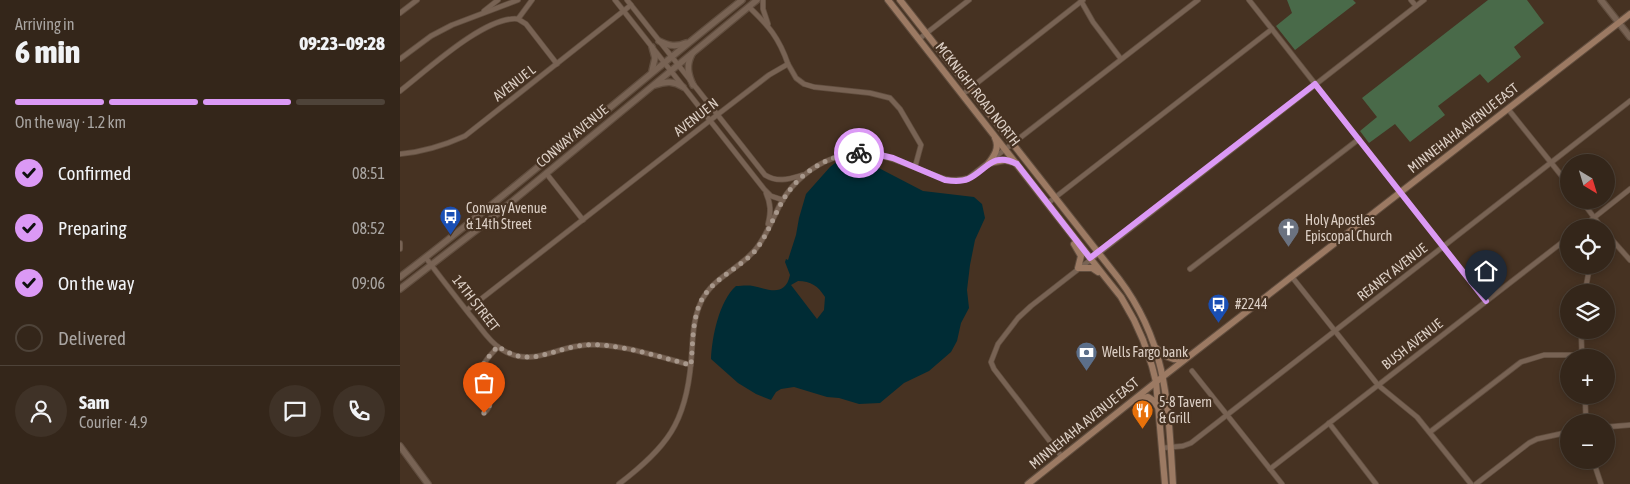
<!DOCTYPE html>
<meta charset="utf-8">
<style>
:root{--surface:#34261a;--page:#3f3227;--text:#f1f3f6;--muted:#a9a5a2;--line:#4e4339;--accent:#db99f5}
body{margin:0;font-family:"Asap Condensed",sans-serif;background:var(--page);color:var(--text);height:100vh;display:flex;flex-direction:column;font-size:19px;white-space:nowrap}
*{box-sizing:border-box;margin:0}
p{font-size:16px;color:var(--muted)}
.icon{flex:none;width:28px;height:28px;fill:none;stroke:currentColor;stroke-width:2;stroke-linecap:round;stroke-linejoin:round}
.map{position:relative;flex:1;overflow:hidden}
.sheet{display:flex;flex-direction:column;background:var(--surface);width:400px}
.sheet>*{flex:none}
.needle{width:32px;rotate:142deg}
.controls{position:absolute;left:1160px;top:154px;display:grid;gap:10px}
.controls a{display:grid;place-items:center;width:55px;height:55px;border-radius:50%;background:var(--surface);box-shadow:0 2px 8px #0003,0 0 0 1px var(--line);font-size:25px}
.pin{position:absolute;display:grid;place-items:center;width:42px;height:42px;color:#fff;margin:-51px -21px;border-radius:50% 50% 50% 0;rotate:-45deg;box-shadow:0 0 5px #0007}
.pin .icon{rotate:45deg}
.courier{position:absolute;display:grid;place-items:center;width:50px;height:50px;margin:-25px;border:4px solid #db99f5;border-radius:50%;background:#fff;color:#222;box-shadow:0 1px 6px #0007}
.head em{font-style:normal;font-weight:800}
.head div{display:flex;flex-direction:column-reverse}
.head{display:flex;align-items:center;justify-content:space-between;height:85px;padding:0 15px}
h1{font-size:32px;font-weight:800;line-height:38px}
.bar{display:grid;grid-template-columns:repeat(4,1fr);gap:8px 5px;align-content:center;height:60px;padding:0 15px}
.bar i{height:6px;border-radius:4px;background:var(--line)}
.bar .active{background:var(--accent)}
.bar p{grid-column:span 4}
.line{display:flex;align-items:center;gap:12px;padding:0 15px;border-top:1px solid var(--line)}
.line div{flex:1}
.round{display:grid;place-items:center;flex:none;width:52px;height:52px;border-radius:26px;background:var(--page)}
ol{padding:0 15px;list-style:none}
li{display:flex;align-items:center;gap:15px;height:55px}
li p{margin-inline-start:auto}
li .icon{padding:5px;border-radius:50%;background:var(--accent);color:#111;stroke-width:4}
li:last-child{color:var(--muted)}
li i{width:28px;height:28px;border:2px solid var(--line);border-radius:50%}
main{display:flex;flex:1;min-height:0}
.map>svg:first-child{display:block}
.green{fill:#496a49}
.water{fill:#002c35;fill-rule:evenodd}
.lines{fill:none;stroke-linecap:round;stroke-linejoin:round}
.minor-casing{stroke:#614e3f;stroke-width:6}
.tertiary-casing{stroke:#614e3f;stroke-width:8}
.secondary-casing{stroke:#614e3f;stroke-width:8}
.minor{stroke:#786354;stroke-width:4.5}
.tertiary{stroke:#786354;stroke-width:5.5}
.secondary{stroke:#9c7a63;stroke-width:6}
.done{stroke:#a8988c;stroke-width:5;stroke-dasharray:0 9}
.route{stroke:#db99f5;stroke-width:6}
.labels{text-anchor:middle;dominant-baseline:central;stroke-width:4.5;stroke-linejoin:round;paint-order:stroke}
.street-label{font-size:14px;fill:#dccfc5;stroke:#463222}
.poi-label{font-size:14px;fill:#dccfc5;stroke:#463222;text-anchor:start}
</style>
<main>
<section class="sheet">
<div class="head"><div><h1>6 min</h1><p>Arriving in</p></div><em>09:23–09:28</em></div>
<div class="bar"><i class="active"></i><i class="active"></i><i class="active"></i><i></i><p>On the way · 1.2 km</p></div>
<ol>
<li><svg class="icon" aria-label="check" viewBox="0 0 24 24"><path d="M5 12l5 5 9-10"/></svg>Confirmed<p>08:51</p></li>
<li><svg class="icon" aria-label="check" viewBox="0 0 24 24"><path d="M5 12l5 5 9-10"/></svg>Preparing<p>08:52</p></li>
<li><svg class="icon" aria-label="check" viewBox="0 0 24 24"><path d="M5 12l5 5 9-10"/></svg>On the way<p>09:06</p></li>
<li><i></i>Delivered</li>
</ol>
<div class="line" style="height:90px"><a class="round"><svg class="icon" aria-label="person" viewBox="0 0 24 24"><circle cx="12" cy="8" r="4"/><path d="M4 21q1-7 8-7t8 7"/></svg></a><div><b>Sam</b><p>Courier · 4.9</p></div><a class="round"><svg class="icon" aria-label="chat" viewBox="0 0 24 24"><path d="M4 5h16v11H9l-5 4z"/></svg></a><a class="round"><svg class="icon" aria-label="phone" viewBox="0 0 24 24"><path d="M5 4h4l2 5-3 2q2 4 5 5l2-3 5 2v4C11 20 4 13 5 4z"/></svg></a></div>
</section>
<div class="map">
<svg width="1230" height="484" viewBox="0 0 1230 484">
<rect width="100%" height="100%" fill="#463222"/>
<g class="green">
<path d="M887 0H953L956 3 895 50 876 26 892 13Z"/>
<path d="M1088 0H1127L1144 23 1114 47 1121 57 1088 83 1080 74 1038 106 1045 115 1010 142 995 124 969 143 960 131 977 117 962 98Z"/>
</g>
<path class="water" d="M449 155 464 158 471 164 523 191 574 197 582 204 585 218 575 240 570 265 567 290 569 308 561 323 557 341 551 352 529 371 504 383 480 403 459 404 439 398 427 397 394 387 381 389 376 392 371 400 356 394 338 383 311 359C312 337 319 301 336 286 341 286 347 285 353 286 368 289 385 298 390 275L385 262 386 259 388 260 396 235 399 218 406 194 430 167 444 156ZM398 281C411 281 418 286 425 297L424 310 417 319 391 285Z"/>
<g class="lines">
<defs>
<g id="minor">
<path d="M215 0 364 189 371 196 383 200"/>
<path d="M227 0 365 175C378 183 389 179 403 175"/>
<path d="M363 0V9L368 24"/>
<path d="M849 0 1086 301"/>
<path d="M1011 0 1016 6"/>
<path d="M681 1 693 22 721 59"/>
<path d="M349 7C369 26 379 38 388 64"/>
<path d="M84 11 98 0"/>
<path d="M0 13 17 0"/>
<path d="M118 19 126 24 157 64"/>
<path d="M519 39 569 0"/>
<path d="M0 59 31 36 52 25 118 0"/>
<path d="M0 91C26 71 86 15 118 19L132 0"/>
<path d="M563 94 683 0"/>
<path d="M1108 109 1169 185"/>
<path d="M0 154C23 152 45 145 65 136L231 5"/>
<path d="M146 173 183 220"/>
<path d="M366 193C371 204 371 212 368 224"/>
<path d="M1181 200 1202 228"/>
<path d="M648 203 872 29"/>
<path d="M1181 228 1230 189"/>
<path d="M1206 233 1230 260"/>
<path d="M0 243V249"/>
<path d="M26 258C40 277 55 296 70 315 80 326 88 341 101 349 129 367 150 350 178 346 210 340 259 357 291 365"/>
<path d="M790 269 959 139"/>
<path d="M892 277 978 385 1017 417 1071 484"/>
<path d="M1185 292 1190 265"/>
<path d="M67 310 317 115 369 75 388 64 396 78 404 84 414 87 470 93 490 98 500 109 521 145 515 167"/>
<path d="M1181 330 1182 356"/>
<path d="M792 371 882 484"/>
<path d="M1185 395 1186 422"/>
<path d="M84 413C101 398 76 385 81 369 84 361 92 353 98 347"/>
<path d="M929 423 976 484"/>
<path d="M1206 427 1230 425"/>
<path d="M1030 432 1121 362 1144 355H1182"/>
<path d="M762 448 783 446 791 443 1230 101"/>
<path d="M662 457 594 369 591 362 598 344 618 318 631 306 1024 0"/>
<path d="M1193 460 1201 484"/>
<path d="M870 469 1169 237"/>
<path d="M219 484C267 447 286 423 291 362 293 342 292 321 301 302 312 278 338 270 355 250 367 236 373 217 382 201 393 182 413 165 434 158 465 147 492 158 521 170 538 177 550 183 568 178L798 0"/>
<path d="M1076 484 1129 443 1137 439 1169 432"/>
</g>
<g id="tertiary">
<path d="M1201 0 1230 37"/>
<path d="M259 41C269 46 276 47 286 43"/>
<path d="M292 54C286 65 288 74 293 85"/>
<path d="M252 71 255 58 252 47"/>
<path d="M255 85C266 81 274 81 283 87"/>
<path d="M0 277C117 188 227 91 342 0"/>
<path d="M0 289 92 218 357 0"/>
<path d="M0 446 28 484"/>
</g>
<g id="secondary">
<path d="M488 0 705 277 721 297 734 320 743 340 752 366 756 382 765 484"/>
<path d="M500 0 719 279C768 344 768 406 773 484"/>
<path d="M589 163 605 160 616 163"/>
<path d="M588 164C594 156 600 148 595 138"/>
<path d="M674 244 681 256 678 268H692L698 272"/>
<path d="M756 348C764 357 773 361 785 359"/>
<path d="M737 399 748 397 754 401 757 406"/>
<path d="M628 484 756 382 1230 14"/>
</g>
</defs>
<use href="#minor" class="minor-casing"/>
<use href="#tertiary" class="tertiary-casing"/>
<use href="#secondary" class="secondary-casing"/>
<use href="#minor" class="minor"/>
<use href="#tertiary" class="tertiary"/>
<use href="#secondary" class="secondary"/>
</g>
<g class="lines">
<path class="done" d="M84 413C101 398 76 385 81 369 84 361 92 353 98 346 127 368 148 351 178 346 210 340 259 357 291 365 293 344 292 320 301 301 313 278 337 270 354 252 366 238 373 218 382 202 397 174 428 154 459 153"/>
<path class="route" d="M459 153 476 154 493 158 545 180C552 181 561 182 568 179 586 171 592 151 617 164L690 258 915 84 1086 301"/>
</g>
<defs>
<symbol id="bus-pin" viewBox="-11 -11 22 30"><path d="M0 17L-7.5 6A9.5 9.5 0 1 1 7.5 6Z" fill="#1a4fb4" stroke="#463222"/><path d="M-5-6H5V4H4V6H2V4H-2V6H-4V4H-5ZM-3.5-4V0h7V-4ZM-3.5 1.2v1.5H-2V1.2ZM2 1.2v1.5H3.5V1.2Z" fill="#fff"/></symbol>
<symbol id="church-pin" viewBox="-11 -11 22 30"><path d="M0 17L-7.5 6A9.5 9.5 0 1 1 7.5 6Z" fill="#6b7280" stroke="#463222"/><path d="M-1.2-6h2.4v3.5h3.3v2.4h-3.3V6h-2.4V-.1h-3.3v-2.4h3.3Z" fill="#fff"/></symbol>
<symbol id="bank-pin" viewBox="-11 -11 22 30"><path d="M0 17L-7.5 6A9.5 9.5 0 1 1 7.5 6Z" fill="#5c6f8a" stroke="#463222"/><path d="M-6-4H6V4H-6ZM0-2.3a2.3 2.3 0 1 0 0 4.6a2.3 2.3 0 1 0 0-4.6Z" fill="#fff"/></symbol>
<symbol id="restaurant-pin" viewBox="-11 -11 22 30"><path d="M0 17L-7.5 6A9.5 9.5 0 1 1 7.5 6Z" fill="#e8710a" stroke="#463222"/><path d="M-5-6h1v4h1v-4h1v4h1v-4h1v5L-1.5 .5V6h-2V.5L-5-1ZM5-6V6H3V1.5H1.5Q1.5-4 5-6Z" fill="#fff"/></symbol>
</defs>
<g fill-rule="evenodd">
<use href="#bus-pin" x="38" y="204" width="25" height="34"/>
<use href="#church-pin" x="876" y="216" width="25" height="34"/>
<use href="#bus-pin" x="806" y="292" width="25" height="34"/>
<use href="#bank-pin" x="674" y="340" width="25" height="34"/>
<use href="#restaurant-pin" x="730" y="398" width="25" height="34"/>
</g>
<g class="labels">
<g class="street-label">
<text transform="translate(114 83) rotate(-38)">AVENUE L</text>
<text transform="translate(578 94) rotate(52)">MCKNIGHT ROAD NORTH</text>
<text transform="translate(296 117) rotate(-38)">AVENUE N</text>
<text transform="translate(1063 128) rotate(-38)">MINNEHAHA AVENUE EAST</text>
<text transform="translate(172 136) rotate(-40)">CONWAY AVENUE</text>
<text transform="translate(992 272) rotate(-38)">REANEY AVENUE</text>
<text transform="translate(76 303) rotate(52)">14TH STREET</text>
<text transform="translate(1012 344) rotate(-38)">BUSH AVENUE</text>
<text transform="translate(684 423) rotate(-39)">MINNEHAHA AVENUE EAST</text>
</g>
<g class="poi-label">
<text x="66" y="208">Conway Avenue<tspan x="66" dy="16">&amp; 14th Street</tspan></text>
<text x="905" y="220">Holy Apostles<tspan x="905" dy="16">Episcopal Church</tspan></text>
<text x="835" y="304">#2244</text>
<text x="702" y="352">Wells Fargo bank</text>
<text x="759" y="402">5-8 Tavern<tspan x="759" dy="16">&amp; Grill</tspan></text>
</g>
</g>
</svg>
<div class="controls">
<a><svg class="needle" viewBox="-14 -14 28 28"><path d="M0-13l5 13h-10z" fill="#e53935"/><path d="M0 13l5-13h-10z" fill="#a9a5a2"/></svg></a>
<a><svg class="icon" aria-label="locate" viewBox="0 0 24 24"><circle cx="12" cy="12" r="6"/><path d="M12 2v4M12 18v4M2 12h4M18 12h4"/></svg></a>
<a><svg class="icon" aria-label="layers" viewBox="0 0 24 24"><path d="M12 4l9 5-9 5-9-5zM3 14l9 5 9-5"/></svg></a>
<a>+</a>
<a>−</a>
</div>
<div class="pin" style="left:84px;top:413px;background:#ea580c"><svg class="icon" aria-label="bag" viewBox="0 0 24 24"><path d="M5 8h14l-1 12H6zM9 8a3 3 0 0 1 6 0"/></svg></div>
<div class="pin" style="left:1086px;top:301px;background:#1f2937"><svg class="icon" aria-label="home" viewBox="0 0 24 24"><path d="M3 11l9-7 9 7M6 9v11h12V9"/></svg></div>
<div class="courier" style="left:459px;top:153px"><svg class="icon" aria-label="bike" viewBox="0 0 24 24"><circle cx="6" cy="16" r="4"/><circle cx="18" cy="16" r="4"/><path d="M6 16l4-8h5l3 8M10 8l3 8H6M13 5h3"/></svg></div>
</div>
</main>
